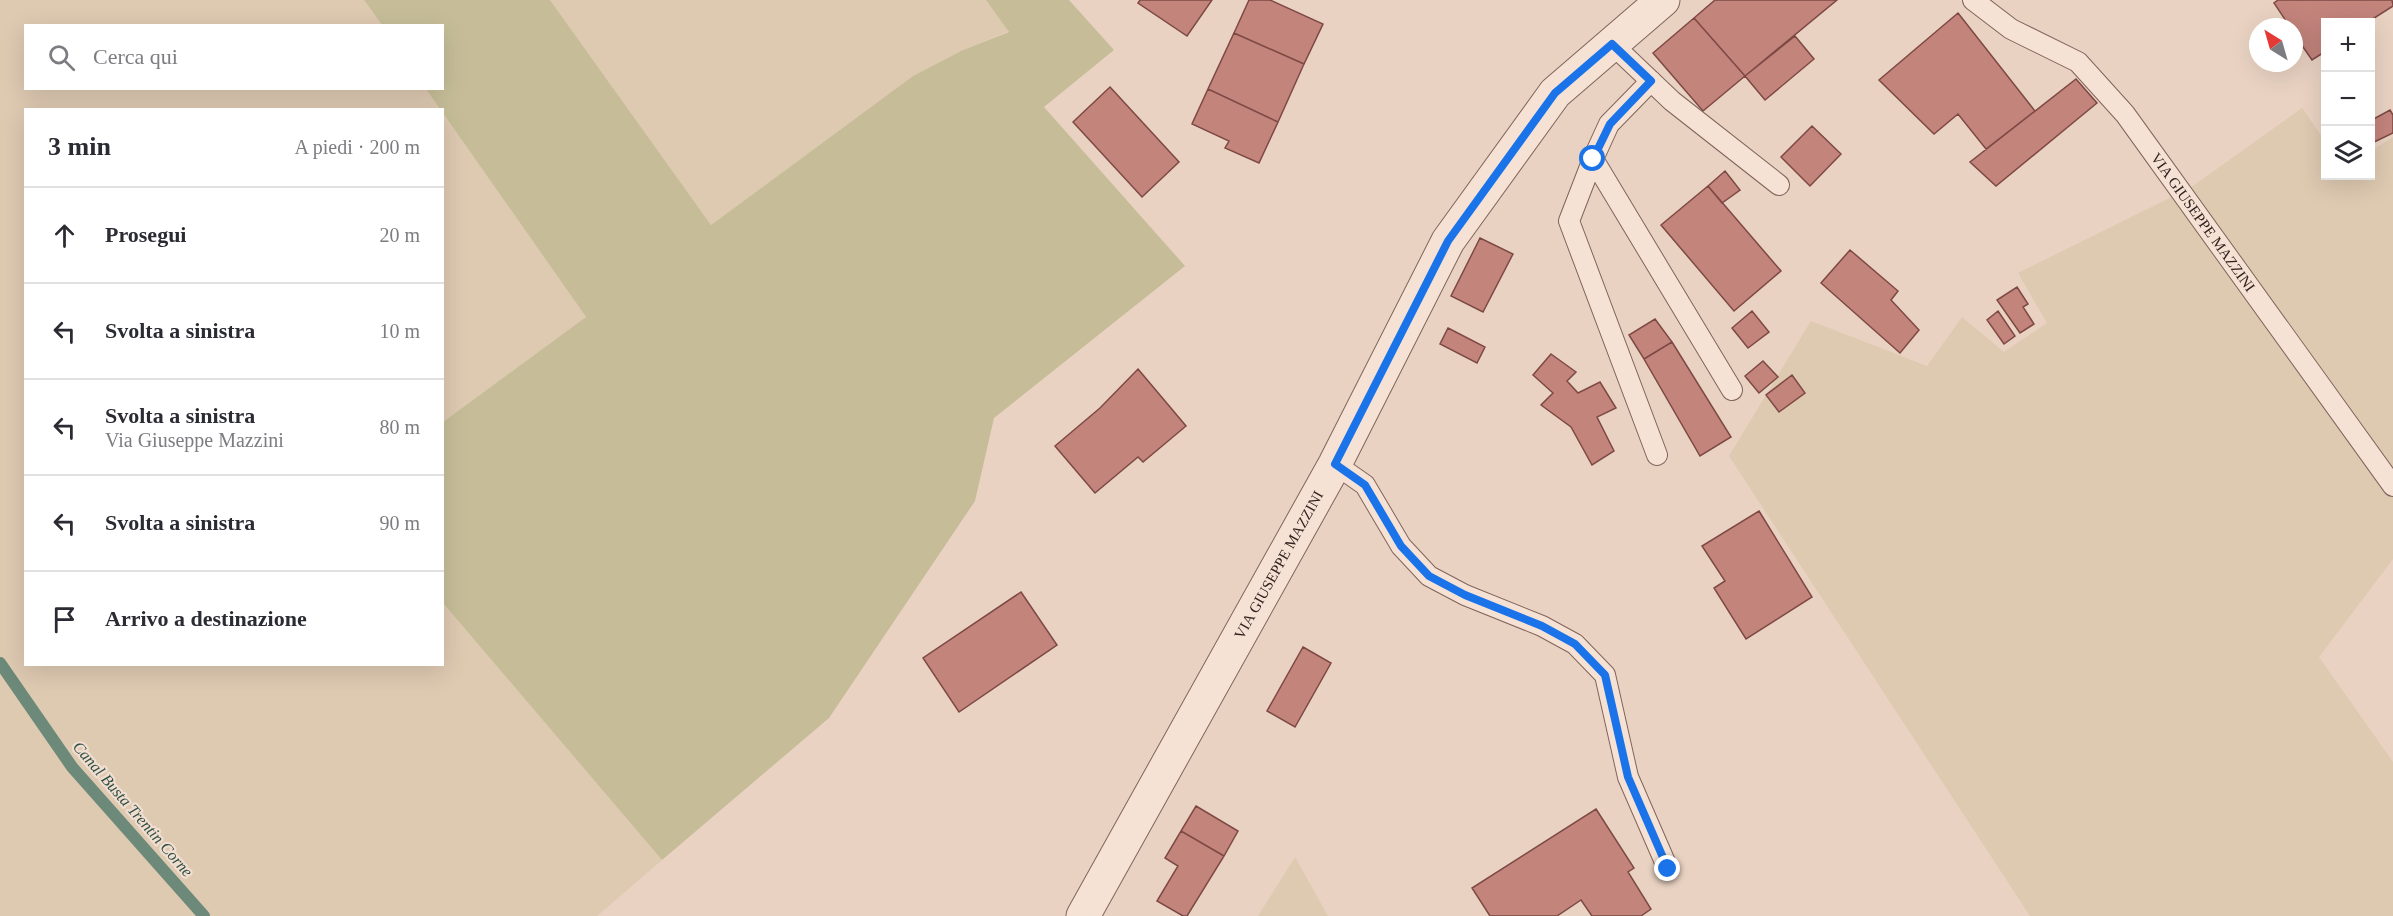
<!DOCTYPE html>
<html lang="it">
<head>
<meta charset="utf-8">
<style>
  :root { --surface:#fff; --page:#f7f7f7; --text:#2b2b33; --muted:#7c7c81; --line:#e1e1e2 }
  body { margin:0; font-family:Georgia,serif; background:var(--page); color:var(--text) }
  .controls { position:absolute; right:18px; top:18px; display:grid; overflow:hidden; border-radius:0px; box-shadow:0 6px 24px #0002 }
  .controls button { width:54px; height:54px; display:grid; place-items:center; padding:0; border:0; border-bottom:2px solid var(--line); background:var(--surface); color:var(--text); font:30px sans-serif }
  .compass { position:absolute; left:2249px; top:18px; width:54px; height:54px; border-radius:50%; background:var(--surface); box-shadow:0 6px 24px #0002; rotate:323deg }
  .stop { position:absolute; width:18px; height:18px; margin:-14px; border:4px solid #1a73e8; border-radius:50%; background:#fff }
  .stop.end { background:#1a73e8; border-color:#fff; box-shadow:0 2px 6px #0008 }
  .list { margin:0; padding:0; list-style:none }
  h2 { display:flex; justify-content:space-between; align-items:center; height:78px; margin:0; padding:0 24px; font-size:26px }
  h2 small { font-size:20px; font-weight:400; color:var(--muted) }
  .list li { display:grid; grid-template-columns:39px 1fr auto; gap:18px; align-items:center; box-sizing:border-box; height:96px; padding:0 24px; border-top:2px solid var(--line) }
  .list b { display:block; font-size:22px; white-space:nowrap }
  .list p { margin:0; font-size:20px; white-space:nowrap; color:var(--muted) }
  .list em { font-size:20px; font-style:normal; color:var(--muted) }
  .icon { flex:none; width:33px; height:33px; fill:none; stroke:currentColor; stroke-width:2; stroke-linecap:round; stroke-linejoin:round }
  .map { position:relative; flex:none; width:2393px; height:916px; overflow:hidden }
  .search { position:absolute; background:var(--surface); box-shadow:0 6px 24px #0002; left:24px; top:24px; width:420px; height:66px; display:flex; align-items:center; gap:15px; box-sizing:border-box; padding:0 21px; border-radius:0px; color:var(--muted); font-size:22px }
  .panel { position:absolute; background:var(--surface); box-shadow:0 6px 24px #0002; left:24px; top:108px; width:420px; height:558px; border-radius:0px }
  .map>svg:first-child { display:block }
  .farmland { fill:#dec9b1 }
  .green { fill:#c6bd98 }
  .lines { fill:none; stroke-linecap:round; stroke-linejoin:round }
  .stream { stroke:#6c8979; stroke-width:12 }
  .building { fill:#c3847c; stroke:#7e4944; stroke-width:1.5 }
  .lane-casing { stroke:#81645b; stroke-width:22 }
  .street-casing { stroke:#81645b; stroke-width:35 }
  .lane { stroke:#f5e2d5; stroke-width:20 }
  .street { stroke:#f5e2d5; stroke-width:33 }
  .route { stroke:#1a73e8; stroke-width:8 }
  .labels { text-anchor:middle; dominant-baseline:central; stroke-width:4.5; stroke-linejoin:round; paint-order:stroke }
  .street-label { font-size:15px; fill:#32221e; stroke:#f1ded1 }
  .water-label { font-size:16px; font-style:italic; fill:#2f5144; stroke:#f1ded1 }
</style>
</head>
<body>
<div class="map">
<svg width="2393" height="916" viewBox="0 0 2393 916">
  <rect width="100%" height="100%" fill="#e9d2c2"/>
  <path class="farmland" d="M0 0H364L382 25 26 26V88L426 89 441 109 26 110V664H442L443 603 662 860 597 916H0Z
    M550 0H986L1009 31 963 50 913 76 711 225Z
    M2302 108 2325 141 2326 176H2370L2371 151 2393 137V559L2319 657 2393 762V916H2030L1729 456 1811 321 1927 366 1962 317 2004 352 2047 323 2018 273 2190 188Z
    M442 112 586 317 443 422H442Z
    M1295 857 1328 916H1258Z"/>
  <path class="green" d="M364 0H550L711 225 913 76 963 50 1009 32 986 0H1069L1114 50 1044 107 1185 266 994 418 975 501 829 718 662 860 443 603V422L586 317 426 89 442 88V26L382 25Z"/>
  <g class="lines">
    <path class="stream" d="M0 663 72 767 204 916"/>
  </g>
  <path class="building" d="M1140 0H1212L1187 36 1138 3Z
    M1249 0H1270L1323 24 1304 64 1234 33Z
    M1715 0H1837L1745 76 1694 18Z
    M2278 0H2392L2393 6 2368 22H2326V51L2312 60 2294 34V27H2290L2274 3Z
    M1958 13 2035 111 1986 149 1958 114 1934 134 1879 80Z
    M1694 18 1745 76 1703 111 1653 53Z
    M1234 33 1304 64 1278 122 1208 89Z
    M1795 36 1814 59 1765 100 1745 76Z
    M2076 79 2097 103 1996 186 1970 162Z
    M1110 87 1179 162 1142 197 1073 122Z
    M1208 89 1278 122 1259 163 1225 148 1229 141 1192 124Z
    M2390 110 2393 115V133L2370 144V121Z
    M1812 126 1841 154 1810 186 1781 157Z
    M1725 171 1740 190 1722 203 1708 186Z
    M1708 186 1781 271 1734 311 1661 225Z
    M1480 238 1513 254 1483 312 1451 296Z
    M1850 250 1898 291 1891 300 1919 330 1900 353 1821 283Z
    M2017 287 2028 304 2023 307 2034 324 2020 333 1997 300Z
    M1752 311 1769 332 1748 348 1732 328Z
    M1998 311 2015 336 2004 344 1987 320Z
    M1655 319 1672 342 1644 359 1629 335Z
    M1448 328 1485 347 1477 363 1440 344Z
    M1672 342 1731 437 1700 456 1644 359Z
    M1551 354 1576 372 1567 381 1578 393 1600 382 1616 408 1597 417 1614 451 1592 465 1571 427 1541 405 1553 393 1533 375Z
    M1763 361 1778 377 1759 393 1745 376Z
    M1138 369 1186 426 1143 462 1138 457 1095 493 1055 446 1100 408Z
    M1792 375 1805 393 1779 412 1766 395Z
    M1759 511 1812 597 1746 639 1714 588 1725 581 1702 546Z
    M1021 592 1057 645 959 712 923 658Z
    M1303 647 1331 663 1295 727 1267 711Z
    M1196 806 1238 831 1224 856 1181 831Z
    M1596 809 1634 868 1628 872 1651 909 1641 916H1592L1581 900 1557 916H1490L1472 888Z
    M1181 831 1224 856 1187 916H1183L1157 901 1178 866 1165 858Z"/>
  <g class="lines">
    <g class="lane-casing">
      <g id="lane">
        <path id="s1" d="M1973 0 2011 29 2078 62 2125 114 2393 486"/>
        <path d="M1612 44 1672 101 1779 185"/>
        <path d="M1651 81 1609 124 1593 159 1732 390"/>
        <path d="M1593 159 1569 221 1657 455"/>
        <path d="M1335 464 1365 485 1401 546 1429 576 1465 595 1542 626 1575 644 1605 675 1628 777 1668 869"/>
      </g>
    </g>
    <g class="street-casing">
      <g id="street">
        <path id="s2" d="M1083 916 1335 464 1448 241 1555 93 1663 0"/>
      </g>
    </g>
    <use href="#lane" class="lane"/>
    <use href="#street" class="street"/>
  </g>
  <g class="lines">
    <path class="route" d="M1593 159 1610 124 1651 81 1612 44 1555 93 1448 241 1335 464 1365 485 1401 546 1429 576 1465 595 1542 626 1575 644 1605 675 1628 777 1668 869"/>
  </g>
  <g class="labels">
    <g class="street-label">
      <text stroke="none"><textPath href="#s1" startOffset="326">VIA GIUSEPPE MAZZINI</textPath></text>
      <text stroke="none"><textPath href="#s2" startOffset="402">VIA GIUSEPPE MAZZINI</textPath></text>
    </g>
    <g class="water-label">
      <text transform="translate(133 809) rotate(49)">Canal Busta Trentin Corne</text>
    </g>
  </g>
</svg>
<div class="controls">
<button>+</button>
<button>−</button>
<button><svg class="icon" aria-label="layers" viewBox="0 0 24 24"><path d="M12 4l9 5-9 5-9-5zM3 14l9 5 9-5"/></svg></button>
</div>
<svg class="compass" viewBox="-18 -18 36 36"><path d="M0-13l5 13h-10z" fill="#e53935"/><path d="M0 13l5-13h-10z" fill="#7c7c81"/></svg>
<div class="stop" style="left:1593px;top:159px"></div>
<div class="stop end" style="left:1668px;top:869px"></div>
<div class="search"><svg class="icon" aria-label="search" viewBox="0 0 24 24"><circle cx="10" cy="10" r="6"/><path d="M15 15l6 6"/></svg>Cerca qui</div>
<section class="panel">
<h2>3 min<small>A piedi · 200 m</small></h2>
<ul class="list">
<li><svg class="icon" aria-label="ahead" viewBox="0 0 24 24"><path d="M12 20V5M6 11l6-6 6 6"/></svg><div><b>Prosegui</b></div><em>20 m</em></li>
<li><svg class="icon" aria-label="left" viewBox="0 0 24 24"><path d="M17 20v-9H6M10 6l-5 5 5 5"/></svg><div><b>Svolta a sinistra</b></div><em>10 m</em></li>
<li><svg class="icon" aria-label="left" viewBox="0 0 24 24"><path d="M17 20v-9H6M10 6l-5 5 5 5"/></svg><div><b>Svolta a sinistra</b><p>Via Giuseppe Mazzini</p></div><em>80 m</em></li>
<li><svg class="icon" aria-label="left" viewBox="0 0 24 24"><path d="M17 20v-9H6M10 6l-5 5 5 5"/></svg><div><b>Svolta a sinistra</b></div><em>90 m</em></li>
<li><svg class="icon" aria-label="arrive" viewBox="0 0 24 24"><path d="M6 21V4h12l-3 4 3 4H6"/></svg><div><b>Arrivo a destinazione</b></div></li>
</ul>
</section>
</div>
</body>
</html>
